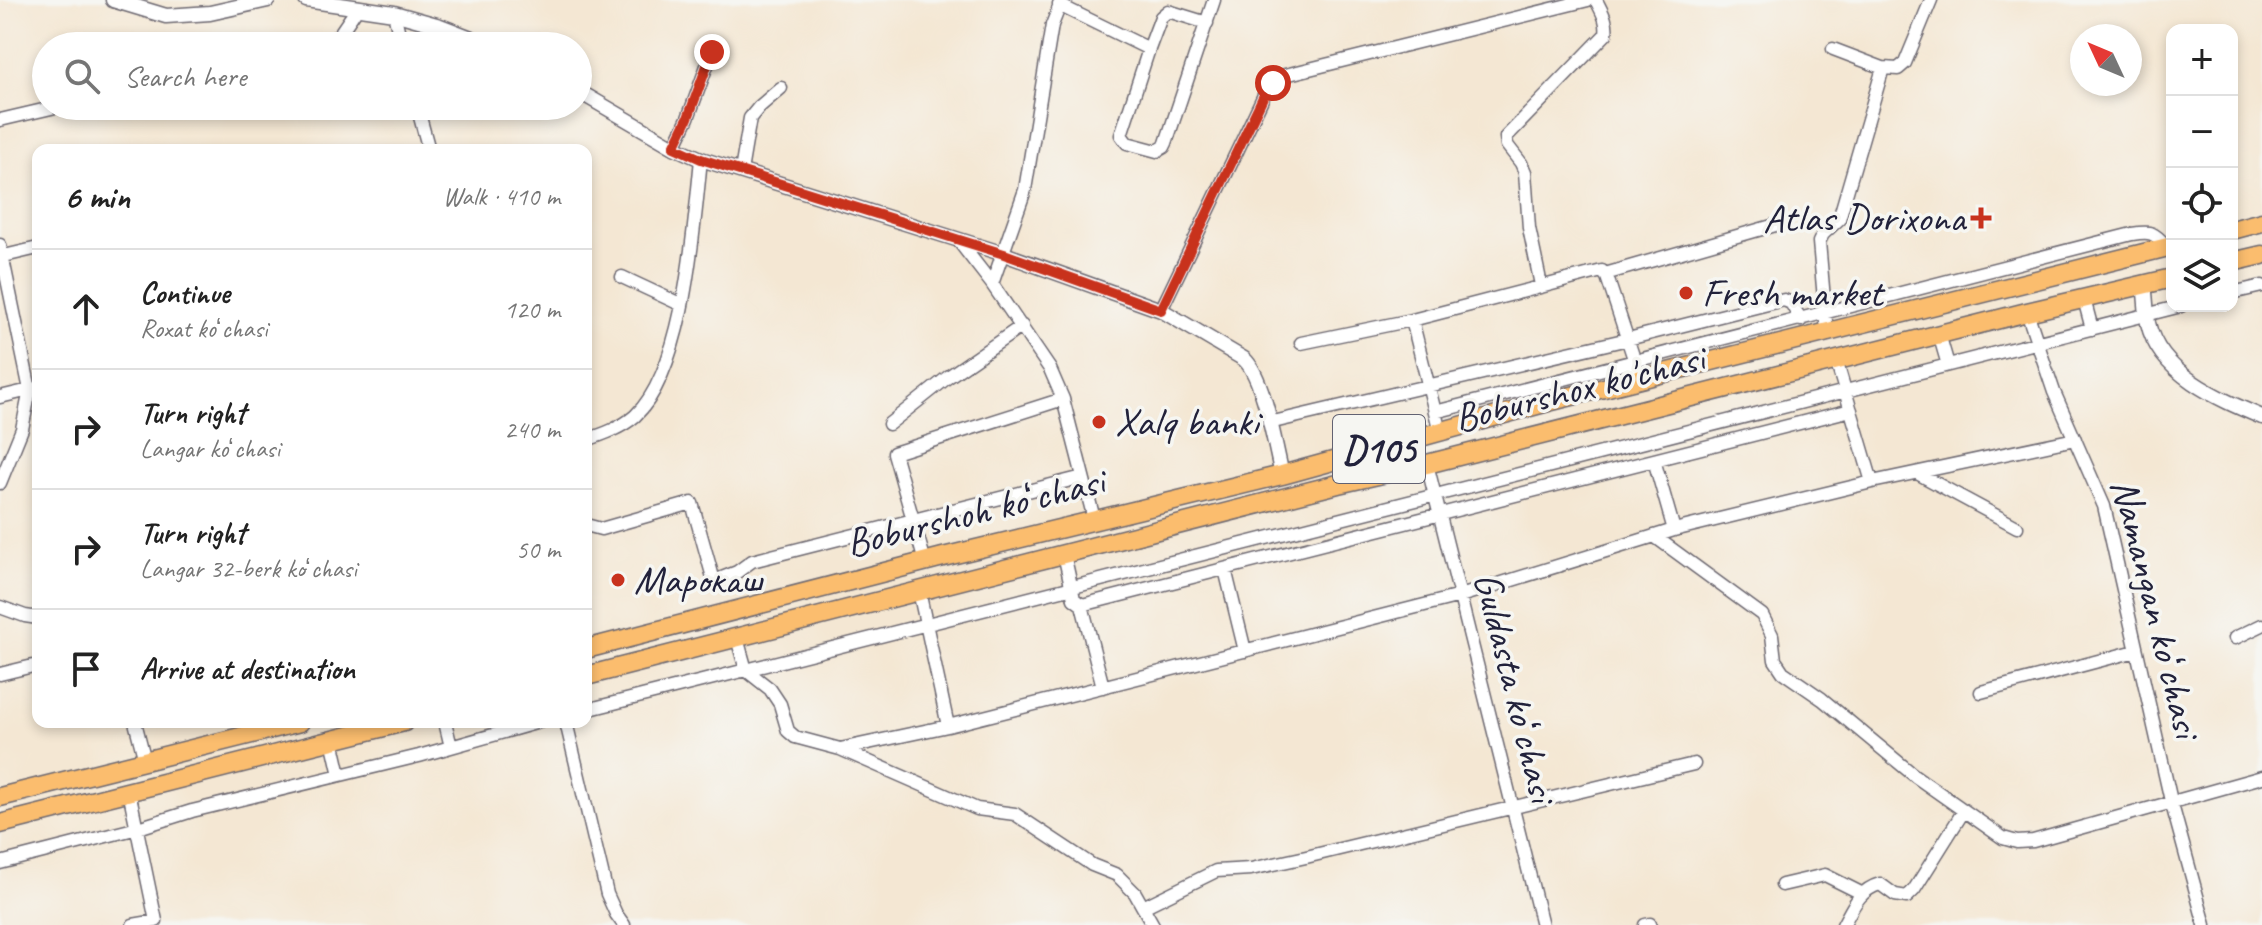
<!DOCTYPE html>
<html lang="en">
<head>
<meta charset="utf-8">
<style>
  :root { --surface:#fff; --page:#f6f6f6; --text:#222; --muted:#767676; --line:#e0e0e0 }
  body { margin:0; font-family:Caveat,sans-serif; background:var(--page); color:var(--text) }
  .controls { position:absolute; right:24px; top:24px; display:grid; overflow:hidden; border-radius:16px; box-shadow:0 4px 12px #0003 }
  .controls button { width:72px; height:72px; display:grid; place-items:center; padding:0; border:0; border-bottom:2px solid var(--line); background:var(--surface); color:var(--text); font:40px sans-serif }
  .compass { position:absolute; left:2070px; top:24px; width:72px; height:72px; border-radius:50%; background:var(--surface); box-shadow:0 4px 12px #0003; rotate:314deg }
  .stop { position:absolute; width:24px; height:24px; margin:-18px; border:6px solid #c8321e; border-radius:50%; background:#fff }
  .stop.end { background:#c8321e; border-color:#fff; box-shadow:0 2px 8px #0008 }
  .list { margin:0; padding:0; list-style:none }
  h2 { display:flex; justify-content:space-between; align-items:center; height:104px; margin:0; padding:0 32px; font-size:34px }
  h2 small { font-size:26px; font-weight:400; color:var(--muted) }
  .list li { display:grid; grid-template-columns:52px 1fr auto; gap:24px; align-items:center; box-sizing:border-box; height:120px; padding:0 32px; border-top:2px solid var(--line) }
  .list b { display:block; font-size:30px; white-space:nowrap }
  .list p { margin:0; font-size:26px; white-space:nowrap; color:var(--muted) }
  .list em { font-size:26px; font-style:normal; color:var(--muted) }
  .icon { flex:none; width:44px; height:44px; fill:none; stroke:currentColor; stroke-width:2; stroke-linecap:round; stroke-linejoin:round }
  .map { position:relative; flex:none; width:2262px; height:925px; overflow:hidden }
  .search { position:absolute; background:var(--surface); box-shadow:0 4px 12px #0003; left:32px; top:32px; width:560px; height:88px; display:flex; align-items:center; gap:20px; box-sizing:border-box; padding:0 28px; border-radius:44px; color:var(--muted); font-size:30px }
  .panel { position:absolute; background:var(--surface); box-shadow:0 4px 12px #0003; left:32px; top:144px; width:560px; height:584px; border-radius:16px }
  .map>svg:first-child { display:block }
  .lines { fill:none; stroke-linecap:round; stroke-linejoin:round }
  .minor-casing { stroke:#6c6770; stroke-width:15 }
  .tertiary-casing { stroke:#6c6770; stroke-width:17 }
  .primary-casing { stroke:#6c6770; stroke-width:21 }
  .minor { stroke:#fff; stroke-width:12 }
  .tertiary { stroke:#fff; stroke-width:14 }
  .primary { stroke:#fbbd6e; stroke-width:18 }
  .route { stroke:#c8321e; stroke-width:10 }
  .poi-dot { fill:#c8321e; stroke:#f6f6f2; stroke-width:3 }
  .labels { text-anchor:middle; dominant-baseline:central; stroke-width:7; stroke-linejoin:round; paint-order:stroke }
  .shield { fill:#f6f6f2; stroke:#626272; stroke-width:2 }
  .shield-label { font-size:38px; font-weight:bold; fill:#22223b }
  .poi-label { font-size:40px; fill:#22223b; stroke:#f6f6f2; text-anchor:start }
  .street-label { font-size:40px; fill:#22223b; stroke:#f6f6f2 }
</style>
</head>
<body>
<div class="map">
<svg width="2262" height="925" viewBox="0 0 2262 925">
  <rect width="100%" height="100%" fill="#f6f6f2"/>
  <filter id="ink" filterUnits="userSpaceOnUse"><feTurbulence type="fractalNoise" baseFrequency=".0125" numOctaves="2"/><feDisplacementMap in="SourceGraphic" scale="16" xChannelSelector="R" yChannelSelector="G"/><feConvolveMatrix kernelMatrix="1 2 1 2 8 2 1 2 1" color-interpolation-filters="sRGB"/></filter>
  <filter id="wash" filterUnits="userSpaceOnUse"><feTurbulence type="fractalNoise" baseFrequency=".006" numOctaves="4" result="noise"/><feDisplacementMap in="SourceGraphic" scale="32" xChannelSelector="R" yChannelSelector="G"/><feGaussianBlur stdDeviation="1.8" result="paint"/><feColorMatrix in="noise" values="0 0 0 0 0 0 0 0 0 0 0 0 0 0 0 0 0 1.4 0 .05"/><feComposite in="paint" operator="in"/></filter>
  <g filter="url(#wash)">
    <rect width="100%" height="100%" fill="#f4e7d3"/>
  </g>
  <g filter="url(#ink)">
    <g class="lines">
      <g class="minor-casing">
        <path id="minor" d="M1059 5 1149 49 1121 135 1127 143 1157 151 1164 147 1166 143 1214 0
          M394 13 402 46
          M322 46 339 35 358 7
          M1149 49 1161 17 1168 11 1207 23
          M1833 49 1883 68
          M417 106 429 150
          M0 120 60 106
          M674 147 688 118 712 52
          M741 171 750 118 759 107 781 88
          M957 239 992 284 1050 369 1063 399 1094 519
          M0 245 30 390 22 429 0 483
          M0 257 38 248
          M1605 274 1779 224
          M622 277 682 305
          M992 284 1025 190 1052 25 1062 0
          M1541 285 1529 228 1525 172 1521 163 1507 145 1506 137 1606 34C1608 21 1602 12 1596 0
          M2232 293 2262 286
          M2084 299 2092 329
          M1161 310 1264 95 1281 76 1588 0
          M2027 312 2054 392 2104 506 2171 801 2205 925
          M1826 322 1819 242 1823 234 1839 219 1883 68 1898 69 1905 63 1931 0
          M1939 334 1948 365
          M1301 343 1412 320
          M1836 360 1872 482
          M0 397 38 388
          M1435 412 2132 234C2151 231 2154 232 2167 247
          M1269 423 1628 339 1784 300 1791 303 1801 320
          M889 424 948 377 1022 326
          M1440 432 1412 320 1602 271 1607 277 1637 368
          M586 440C604 434 621 428 635 416 685 369 694 226 701 159
          M1654 460 1674 530
          M1427 464 1542 925
          M1917 473 2017 527
          M586 525 601 529 692 503 714 581 737 572 752 561 1083 477
          M1654 536 1762 615 1772 635 1775 660 1783 672 1822 699 1915 776 2003 838 2017 842 2033 841 2262 777
          M1064 554 1074 599 1082 605 1851 410
          M925 562 894 453 1063 399
          M1225 569 1245 651
          M919 591 948 726
          M1082 605 1103 687
          M0 607 25 616 38 618
          M737 638 746 670 2181 306
          M2235 638 2262 625
          M0 674 33 666
          M1981 692 2136 651
          M586 710 746 670 770 689 780 704 788 731 795 737 840 749 977 809 1015 814 1092 865 1117 875 1135 893 1153 925
          M135 722 145 761
          M445 722 451 747
          M566 722 607 894 616 914 624 925
          M332 740 340 775
          M840 749 948 726 1460 596 1674 530 1872 482 2075 439
          M129 791 156 921 133 925
          M0 863 138 828 192 811 419 756 539 722
          M1782 885 1825 875 1861 893
          M1143 907 1216 871 1251 869 1306 857 1694 764
          M1645 925 1650 924
          M1843 925C1853 907 1859 890 1880 884L1895 895 1907 897 1914 890 1963 812"/>
      </g>
      <g class="tertiary-casing">
        <path id="tertiary" d="M113 0 166 16 210 13 268 0
          M306 0 394 13 440 26 492 46
          M578 91 674 147 701 159 1004 254 1161 310 1244 359C1264 377 1275 446 1282 475
          M2144 285C2146 297 2146 311 2148 323 2159 374 2219 399 2262 417"/>
      </g>
      <g class="primary-casing">
        <path id="primary" d="M2232 230 2262 222
          M2232 262 2262 255
          M586 649 943 557 1282 475 1548 402 2172 246
          M586 676 1338 484 1427 464 2027 312 2172 278
          M0 797 300 722
          M0 824 404 722"/>
      </g>
      <use href="#minor" class="minor"/>
      <use href="#tertiary" class="tertiary"/>
      <use href="#primary" class="primary"/>
    </g>
  </g>
  <g class="lines" filter="url(#ink)">
    <path class="route" d="M712 52 688 118 674 147 701 159 1004 254 1161 310 1264 95 1273 83"/>
  </g>
  <g class="poi-dot">
    <path d="M1977 206h8v8h8v8h-8v8h-8v-8h-8v-8h8z"/>
    <circle cx="1686" cy="293" r="8"/>
    <circle cx="1099" cy="422" r="8"/>
    <circle cx="618" cy="580" r="8"/>
  </g>
  <g class="labels">
    <rect class="shield" x="1333" y="415" width="92" height="68" rx="6"/>
    <g class="shield-label">
      <text x="1379" y="449">D105</text>
    </g>
    <g class="poi-label">
      <text x="1965" y="218" text-anchor="end">Atlas Dorixona</text>
      <text x="1702" y="293">Fresh market</text>
      <text x="1115" y="422">Xalq banki</text>
      <text x="634" y="580">Марокаш</text>
    </g>
    <g class="street-label">
      <text transform="translate(1579 388) rotate(-14)">Boburshox ko'chasi</text>
      <text transform="translate(975 512) rotate(-14)">Boburshoh koʻchasi</text>
      <text transform="translate(2156 608) rotate(76)">Namangan koʻchasi</text>
      <text transform="translate(1515 687) rotate(76)">Guldasta koʻchasi</text>
    </g>
  </g>
</svg>
<div class="controls">
<button>+</button>
<button>−</button>
<button><svg class="icon" aria-label="locate" viewBox="0 0 24 24"><circle cx="12" cy="12" r="6"/><path d="M12 2v4M12 18v4M2 12h4M18 12h4"/></svg></button>
<button><svg class="icon" aria-label="layers" viewBox="0 0 24 24"><path d="M12 4l9 5-9 5-9-5zM3 14l9 5 9-5"/></svg></button>
</div>
<svg class="compass" viewBox="-18 -18 36 36"><path d="M0-13l5 13h-10z" fill="#e53935"/><path d="M0 13l5-13h-10z" fill="#767676"/></svg>
<div class="stop" style="left:1273px;top:83px"></div>
<div class="stop end" style="left:712px;top:52px"></div>
<div class="search"><svg class="icon" aria-label="search" viewBox="0 0 24 24"><circle cx="10" cy="10" r="6"/><path d="M15 15l6 6"/></svg>Search here</div>
<section class="panel">
<h2>6 min<small>Walk · 410 m</small></h2>
<ul class="list">
<li><svg class="icon" aria-label="ahead" viewBox="0 0 24 24"><path d="M12 20V5M6 11l6-6 6 6"/></svg><div><b>Continue</b><p>Roxat koʻchasi</p></div><em>120 m</em></li>
<li><svg class="icon" aria-label="right" viewBox="0 0 24 24"><path d="M7 20v-9h11M14 6l5 5-5 5"/></svg><div><b>Turn right</b><p>Langar koʻchasi</p></div><em>240 m</em></li>
<li><svg class="icon" aria-label="right" viewBox="0 0 24 24"><path d="M7 20v-9h11M14 6l5 5-5 5"/></svg><div><b>Turn right</b><p>Langar 32-berk koʻchasi</p></div><em>50 m</em></li>
<li><svg class="icon" aria-label="arrive" viewBox="0 0 24 24"><path d="M6 21V4h12l-3 4 3 4H6"/></svg><div><b>Arrive at destination</b></div></li>
</ul>
</section>
</div>
</body>
</html>
